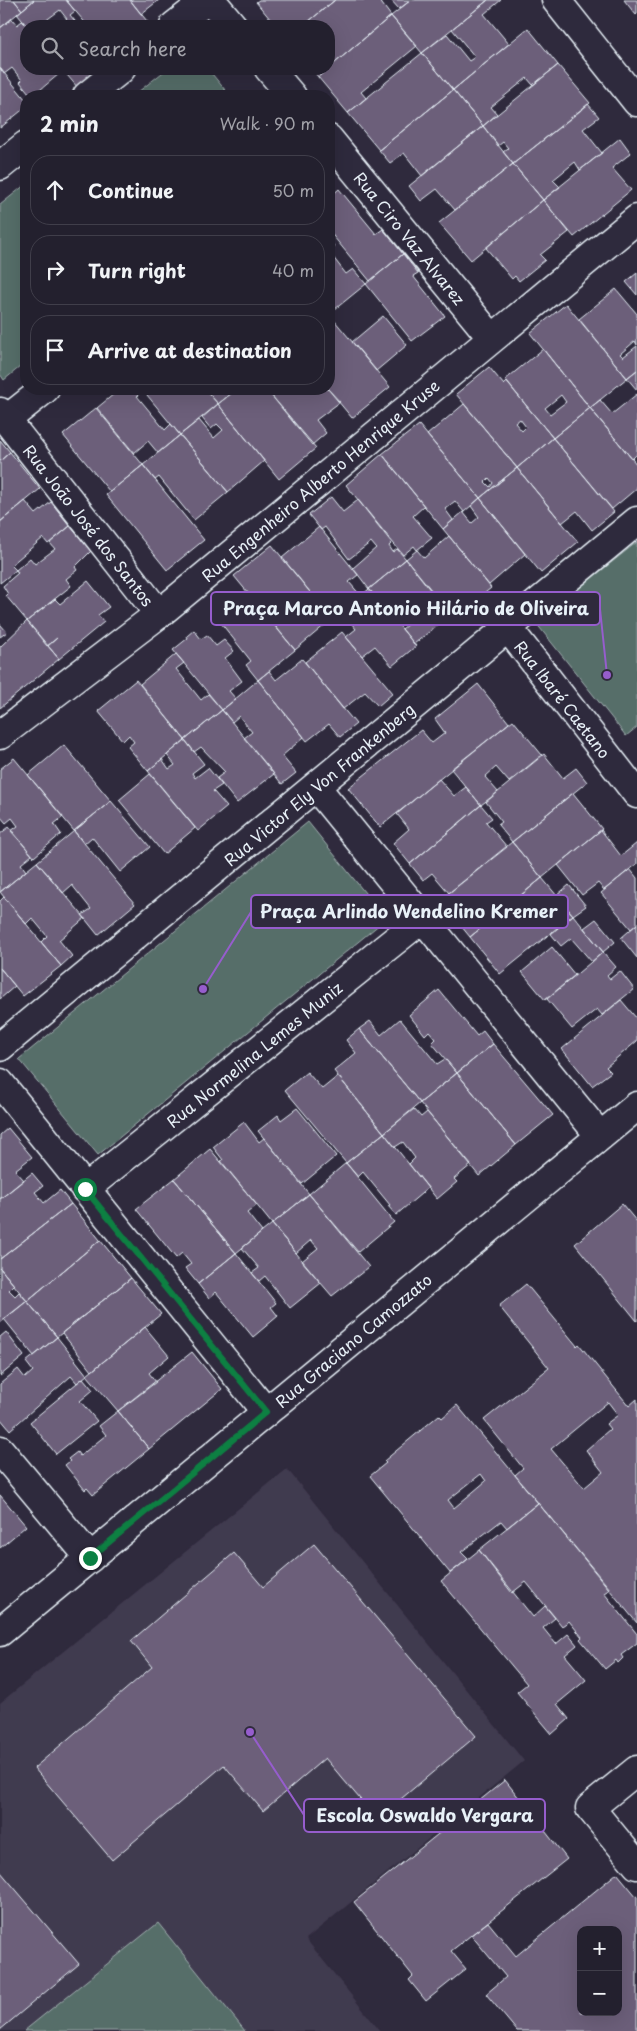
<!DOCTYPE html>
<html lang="en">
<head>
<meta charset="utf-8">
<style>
  :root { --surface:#23202e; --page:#2f2d3a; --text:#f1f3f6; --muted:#a3a3aa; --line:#403e4a }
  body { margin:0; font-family:"Playpen Sans",sans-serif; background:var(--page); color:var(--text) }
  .controls { position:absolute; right:15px; bottom:15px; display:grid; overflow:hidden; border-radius:10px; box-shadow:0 5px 20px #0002 }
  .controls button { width:45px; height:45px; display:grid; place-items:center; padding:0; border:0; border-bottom:1px solid var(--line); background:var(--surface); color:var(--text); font:25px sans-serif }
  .stop { position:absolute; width:15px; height:15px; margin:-11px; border:4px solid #0b8043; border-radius:50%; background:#fff }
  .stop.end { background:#0b8043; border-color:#fff; box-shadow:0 1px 5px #0008 }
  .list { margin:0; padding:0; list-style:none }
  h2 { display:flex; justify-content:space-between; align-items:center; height:65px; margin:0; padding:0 20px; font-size:21px }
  h2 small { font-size:16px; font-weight:400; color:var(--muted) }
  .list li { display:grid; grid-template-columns:32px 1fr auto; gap:15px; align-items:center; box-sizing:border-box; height:70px; margin:0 10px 10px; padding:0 10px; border:1px solid var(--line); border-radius:20px }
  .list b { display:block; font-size:19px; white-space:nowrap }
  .list em { font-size:16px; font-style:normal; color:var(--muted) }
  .icon { flex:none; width:28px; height:28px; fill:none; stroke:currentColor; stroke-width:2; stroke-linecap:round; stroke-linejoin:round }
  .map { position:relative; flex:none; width:637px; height:2031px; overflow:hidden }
  .search { position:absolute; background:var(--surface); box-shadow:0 5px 20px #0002; left:20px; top:20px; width:315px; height:55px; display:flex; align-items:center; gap:12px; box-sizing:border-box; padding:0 18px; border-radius:20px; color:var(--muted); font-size:19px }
  .panel { position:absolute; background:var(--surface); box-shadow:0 5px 20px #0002; left:20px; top:90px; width:315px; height:305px; border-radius:20px }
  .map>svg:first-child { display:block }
  .built { fill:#413a4f }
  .green { fill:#576e69; stroke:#a0b0b0 }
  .building { fill:#6c5e7a; stroke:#e8f1f8; fill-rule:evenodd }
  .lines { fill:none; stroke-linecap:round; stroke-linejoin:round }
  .street-casing { stroke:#e8f1f8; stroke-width:31 }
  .secondary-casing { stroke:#e8f1f8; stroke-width:31 }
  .street { stroke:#2f2a3d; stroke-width:28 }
  .secondary { stroke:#2f2a3d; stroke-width:28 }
  .route { stroke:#0b8043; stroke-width:6 }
  .labels { text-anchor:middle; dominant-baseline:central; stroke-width:4; stroke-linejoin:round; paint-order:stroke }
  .street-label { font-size:16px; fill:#e8f1f8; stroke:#2f2a3d }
  .leader { fill:none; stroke:#965dcd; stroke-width:2 }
  .callout-dot { fill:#965dcd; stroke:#2f2a3d; stroke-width:2 }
  .callout { fill:#2f2a3d; stroke:#965dcd; stroke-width:2 }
  .callout-label { font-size:18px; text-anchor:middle; font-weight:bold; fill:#e8f1f8 }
</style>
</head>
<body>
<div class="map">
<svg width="637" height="2031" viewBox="0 0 637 2031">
  <rect width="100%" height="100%" fill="#2f2a3d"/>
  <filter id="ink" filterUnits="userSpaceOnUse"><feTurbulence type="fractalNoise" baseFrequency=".02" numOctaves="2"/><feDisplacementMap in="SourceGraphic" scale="10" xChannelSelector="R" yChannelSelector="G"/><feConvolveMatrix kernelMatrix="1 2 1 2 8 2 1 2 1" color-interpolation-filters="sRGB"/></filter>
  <g filter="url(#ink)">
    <path class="built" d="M287 1469 524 1761 306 1939 380 2031H0V1703Z"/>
    <path class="green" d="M167 69H208L230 96H133Z
      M26 184V362L4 380 0 374V205Z
      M637 542V727L626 736 536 623Z
      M308 822 386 919 98 1155 19 1059Z
      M158 1923 245 2031H24Z"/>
    <path class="building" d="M0 0H14L22 10 0 28Z
      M14 0H34L22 10Z
      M34 0H66L75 11 70 15 79 26H57L67 19 60 10 45 21 50 26H27L17 14Z
      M66 0H130L151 26H88Z
      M130 0H159L141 14Z
      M259 0H335L303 26H276L256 2Z
      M335 0H379L391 16 329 68V26H303Z
      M391 0H411L399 9Z
      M411 0H488L422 53 391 16Z
      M488 0H501L484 14 509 44 453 90 422 53 447 34 469 61 475 57 452 29Z
      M624 0H637V14L636 15Z
      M391 16 417 46 361 92 366 98 348 113 318 77Z
      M12 19 17 25 22 21 27 26 26 69H54L59 74 34 95 31 92 29 93 20 82 22 80 12 68 4 74 0 68V28Z
      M528 28 558 65 533 85 527 78 491 107 497 114 483 126 453 90Z
      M422 53 453 90 379 150 348 113Z
      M558 65 590 103 513 164 503 152 508 148 503 142 498 146 483 126Z
      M0 68 26 100V107L0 128Z
      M62 69H103L78 88Z
      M312 69H328L318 77Z
      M453 90 483 126 422 176 404 153 390 163 379 150Z
      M588 104 599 117 583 129 602 153 580 170 575 162 553 180 560 187 543 200 513 164Z
      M483 126 513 164 455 210 437 189 421 201 409 186Z
      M620 138 631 153 612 168 631 190 574 237 543 200Z
      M513 164 543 200 471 260 439 223Z
      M339 189 376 234 383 229 403 254 370 281 329 231V198Z
      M543 200 569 232 540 255 545 260 519 281 515 276 512 279 486 248Z
      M329 240 334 246 329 250Z
      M329 252 346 274 353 269 366 284 329 314Z
      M403 254 418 273 413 276 445 316 412 341 366 284Z
      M637 273V295L626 282Z
      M616 289 637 314V345L635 341 620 354 623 357 637 346V370L627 378 579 319Z
      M566 304 627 378 590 408 530 333Z
      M329 314 390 387 352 418 328 389Z
      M383 316 407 345 376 371 352 342Z
      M543 349 590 408 553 438 505 380ZM561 395 566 402 550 414 545 408Z
      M489 367 504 385 507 382 553 438 517 468 456 394ZM520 419 526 427 522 431 515 423Z
      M637 370V390L627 378Z
      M120 389H142L143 390 137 396 165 430 171 424 180 435 158 453 148 441 134 453 97 408Z
      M142 389H205L218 404 180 435Z
      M205 389H237L218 404Z
      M237 389H266L316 448 279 479 218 404Z
      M266 389H328L340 402 316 420 326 433 312 445Z
      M637 394V454L632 459 590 408 600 400 612 414Z
      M218 404 264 461 228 492 180 435 199 420 214 438 223 430 217 424 211 429 202 418Z
      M464 404 517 468 480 498 427 435ZM489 478 493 483 490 487 485 482Z
      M96 408 143 465 110 492 63 435Z
      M590 408 637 465V488L612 509 553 438Z
      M419 425 480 498 464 512 455 501 445 509 453 520 443 529 382 454Z
      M180 435 228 492 194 520 159 477 155 480 143 465Z
      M553 438 614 512 592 530 577 511 562 523 517 468Z
      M0 440 10 452 0 461Z
      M10 452 40 489 0 522V461Z
      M382 454 424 506 413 516 432 538 417 550 414 546 403 555 346 485Z
      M143 465 204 540 167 570 106 495Z
      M517 468 578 542 541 573 480 498Z
      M331 497 343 512 358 500 392 543 389 546 393 552 397 549 406 559 369 589 353 568 376 548 371 542 349 559 325 527 321 530 309 515Z
      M480 498 525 554 489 585 443 529 463 512 472 523 479 517 471 506Z
      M25 501 36 514 51 502 70 526 48 544 43 538 11 565 16 570 0 583V522Z
      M70 526 91 551 75 567 77 570 66 579 71 586 27 621 6 596 8 594 3 586 18 573 16 570 30 558 35 564 55 549 50 543Z
      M319 527 358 575 349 582 361 596 332 619 282 558Z
      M449 536 491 588 454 618 406 559 417 550 424 558Z
      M272 545 332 619 295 650 234 576Z
      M406 559 450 615 414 644 402 629 408 624 387 599 381 603 369 589Z
      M88 581 109 607 98 615 104 622 59 659 48 646 57 638 47 646 27 621 55 599 60 604Z
      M369 589 416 646 392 666 375 646 362 656 346 637 356 629 342 612Z
      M247 593 295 650 258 680 246 665 251 661 217 618Z
      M27 621 59 659 0 708V647Z
      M0 624 7 632 0 637Z
      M194 630 201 639 207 635 216 646 224 640 234 651 225 658 242 681 229 691 236 699 222 710 173 650 188 638 187 636Z
      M342 632 393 693 378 706 365 692 343 709 305 662Z
      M176 654 184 663 176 669 201 700 208 694 222 710 185 740 140 684Z
      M302 659 356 724 340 737 329 724 307 741 258 680 269 671 276 680Z
      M136 680 185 740 148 771 128 747 134 742 129 735 123 741 98 711Z
      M258 680 304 737 282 756 296 773 282 784 244 738 252 732 239 716 232 722 222 710Z
      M478 684 509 723 380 827 348 788 421 730 432 743 445 733 435 719Z
      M222 710 274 774 237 803 217 778 225 772 201 747 194 752 185 740Z
      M513 720 542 755 509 782 496 767 485 777 498 792 481 805 451 769Z
      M185 740 204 764 192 773 195 778 208 768 222 785 213 791 227 807 198 831 148 771 162 759 169 769 175 765 167 755Z
      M64 745 111 801 74 831 28 775Z
      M544 754 563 778 576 768 587 782 512 842 498 825 502 822 486 802Z
      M14 758 63 817 54 824 61 834 34 857 11 831 18 826 12 818 6 823 0 816V769Z
      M150 774 195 828 164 854 119 800Z
      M439 779 454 796 466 787 481 805 410 864 393 843 409 829 397 814Z
      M573 793 602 829 542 878 512 842Z
      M111 801 150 847 120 872 92 837 84 844 74 831Z
      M481 805 492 818 486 822 507 847 449 893 432 873 423 880 410 864Z
      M9 827 32 855 21 864 26 871 0 892V834Z
      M601 830 621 856 637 843V864L604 890 598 883 582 895 558 865Z
      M74 831 135 904 98 935 82 915 91 909 72 885 63 893 37 862Z
      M512 842 542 878 470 937 440 900Z
      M37 862 85 918 59 940 72 956 61 966 41 942 47 936 32 918 26 924 0 892Z
      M630 869 637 878V924L631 929 601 893Z
      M542 878 573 915 500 974 470 937Z
      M569 885 586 906 573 915 556 896Z
      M4 897 61 966 23 996 0 968V901Z
      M573 915 603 952 592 962 571 938 561 946 551 934Z
      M596 919 615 942 603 952 584 928Z
      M637 924V958L621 938Z
      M552 947 575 975 545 1000 522 972Z
      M603 952 616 967 607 975 610 979 620 971 634 989 602 1015 597 1009 572 1029 547 999Z
      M0 968 15 986 0 999Z
      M439 990 477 1036 483 1031 493 1044 457 1073 432 1043 436 1039 429 1031 425 1035 409 1015Z
      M621 1000 637 1019V1041L606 1067 611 1072 592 1086 562 1049Z
      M400 1019 437 1064 445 1059 457 1073 420 1103 359 1029 370 1021 381 1035Z
      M359 1029 420 1103 384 1133 334 1071 356 1053 346 1040Z
      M493 1044 553 1115 516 1145 457 1073Z
      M307 1072 322 1089 338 1076 384 1133 346 1163 285 1090Z
      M457 1073 516 1145 479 1176 420 1103Z
      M297 1108 336 1156 302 1184 258 1131 278 1115 281 1120Z
      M414 1109 421 1117 427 1112 471 1165 454 1179 457 1182 437 1199 409 1164 415 1158 403 1142 395 1147 384 1133Z
      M244 1122 259 1142 264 1138 309 1194 272 1224 221 1161 223 1160 213 1147Z
      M8 1128 32 1157 15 1170 24 1180 0 1199V1135Z
      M384 1133 428 1188 396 1215 388 1206 390 1205 363 1172 358 1177 346 1163Z
      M210 1149 257 1205 247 1213 262 1232 236 1253 174 1179Z
      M346 1163 394 1222 358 1252 309 1194Z
      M32 1173 43 1186 35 1192 44 1203 60 1190 71 1204 0 1259V1199Z
      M174 1179 236 1253 198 1284 185 1268 191 1264 182 1253 176 1258 136 1209Z
      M309 1194 369 1267 332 1296 302 1261 318 1248 311 1240 296 1253 272 1224Z
      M71 1204 100 1240 27 1301 0 1268V1259Z
      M622 1204 637 1222V1321L575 1244Z
      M272 1224 321 1283 290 1308 265 1276 259 1281 252 1273 259 1268 242 1248Z
      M100 1240 131 1278 57 1337 27 1301Z
      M236 1253 276 1303 271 1307 278 1316 253 1337 216 1292 209 1298 198 1284Z
      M0 1268 14 1285 9 1290 15 1296 19 1292 27 1301 0 1323Z
      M131 1278 161 1314 92 1371 62 1333Z
      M526 1284 577 1346 579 1344 629 1406 637 1399V1623L515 1475 523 1468 484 1420 549 1368 499 1306ZM608 1402 618 1415 606 1424 610 1429 586 1450 603 1472 584 1488 551 1449Z
      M27 1301 57 1337 34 1356 4 1319Z
      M145 1327 169 1356 149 1373 156 1382 118 1411 87 1375Z
      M6 1332 24 1356 0 1376V1337Z
      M57 1337 87 1375 77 1383 71 1376 10 1430 0 1418V1384L18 1369 25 1378 33 1371 26 1362Z
      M192 1352 222 1389 149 1449 118 1411Z
      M83 1378 93 1390 80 1401 97 1421 56 1454 30 1422Z
      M457 1405 538 1503 507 1528 501 1521 461 1552 468 1559 450 1573 370 1476 386 1463 384 1461 439 1415 442 1418ZM481 1474 486 1481 454 1508 448 1500Z
      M118 1411 149 1449 93 1495 87 1488 85 1490 65 1465 70 1461 68 1459 77 1452 80 1456 106 1435 99 1426Z
      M0 1495 26 1526 0 1548Z
      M538 1503 610 1589 604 1593 637 1634V1643L621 1655 623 1658 618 1663 616 1660 605 1669 580 1639 582 1637 569 1621 562 1626 526 1582 512 1593 479 1550Z
      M314 1544 476 1736 377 1819 325 1758 263 1811 224 1765 112 1860 34 1768 152 1667 131 1641 234 1553 263 1587Z
      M479 1550 533 1617 545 1606 555 1618 543 1628 556 1644 568 1634 577 1645 565 1655 586 1680 557 1704 569 1719 552 1734 517 1692 527 1684 441 1581Z
      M505 1780 567 1859 451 1951 466 1969 426 2001 409 1980 413 1976 354 1902Z
      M0 1871 79 1964 0 2030Z
      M617 1873 637 1897V2031H517L486 1994 506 1977 471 1935 488 1922 516 1956ZM581 1930H618V2012H581Z"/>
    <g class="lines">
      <g class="street-casing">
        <path id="street" d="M211 0 233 26
          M556 0 637 102
          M174 26 207 0
          M269 69 292 96
          M87 96 121 69
          M329 139 491 337
          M0 166 26 145
          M0 412 159 614
          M6 420 45 389
          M508 628 637 794
          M0 735 159 614 637 219
          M316 787 600 1136
          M0 1047 637 521
          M0 1083 266 1412
          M85 1189 423 918
          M0 1450 90 1558
          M637 1770 590 1808 637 1865"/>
      </g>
      <g class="secondary-casing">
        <path id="secondary" d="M0 1632 637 1106"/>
      </g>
      <use href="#street" class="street"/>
      <use href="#secondary" class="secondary"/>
    </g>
  </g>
  <g class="lines" filter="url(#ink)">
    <path class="route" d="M85 1189 266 1412 90 1558"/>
  </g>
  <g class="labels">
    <g class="street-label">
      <text transform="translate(410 238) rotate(51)">Rua Ciro Vaz Alvarez</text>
      <text transform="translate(320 480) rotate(-40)">Rua Engenheiro Alberto Henrique Kruse</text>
      <text transform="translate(89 525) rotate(52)">Rua João José dos Santos</text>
      <text transform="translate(563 699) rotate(52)">Rua Ibaré Caetano</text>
      <text transform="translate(319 784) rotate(-40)">Rua Victor Ely Von Frankenberg</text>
      <text transform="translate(254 1054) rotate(-39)">Rua Normelina Lemes Muniz</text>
      <text transform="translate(353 1340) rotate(-40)">Rua Graciano Camozzato</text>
    </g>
  </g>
  <path class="leader" d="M607 675L600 609M203 989L251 912M250 1732L304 1815"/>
  <g class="callout-dot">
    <circle cx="607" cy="675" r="5"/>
    <circle cx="203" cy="989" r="5"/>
    <circle cx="250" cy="1732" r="5"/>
  </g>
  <g class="callout">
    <rect x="211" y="592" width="389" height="33" rx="5"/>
    <rect x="251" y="895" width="317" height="33" rx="5"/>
    <rect x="304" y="1799" width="241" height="33" rx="5"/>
  </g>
  <g class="callout-label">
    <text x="406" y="615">Praça Marco Antonio Hilário de Oliveira</text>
    <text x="409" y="918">Praça Arlindo Wendelino Kremer</text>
    <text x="425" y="1822">Escola Oswaldo Vergara</text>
  </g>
</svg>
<div class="controls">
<button>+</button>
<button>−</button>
</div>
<div class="stop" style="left:85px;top:1189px"></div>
<div class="stop end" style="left:90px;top:1558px"></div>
<div class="search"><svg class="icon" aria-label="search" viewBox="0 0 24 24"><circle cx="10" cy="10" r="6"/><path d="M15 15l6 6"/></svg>Search here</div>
<section class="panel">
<h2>2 min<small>Walk · 90 m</small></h2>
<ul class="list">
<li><svg class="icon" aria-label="ahead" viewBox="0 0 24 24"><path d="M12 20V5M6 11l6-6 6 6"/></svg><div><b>Continue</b></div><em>50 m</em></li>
<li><svg class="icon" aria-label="right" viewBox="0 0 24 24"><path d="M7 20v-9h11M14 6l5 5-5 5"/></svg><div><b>Turn right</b></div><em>40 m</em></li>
<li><svg class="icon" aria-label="arrive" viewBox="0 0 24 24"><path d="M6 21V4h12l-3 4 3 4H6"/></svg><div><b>Arrive at destination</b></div></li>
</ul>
</section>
</div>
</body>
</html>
